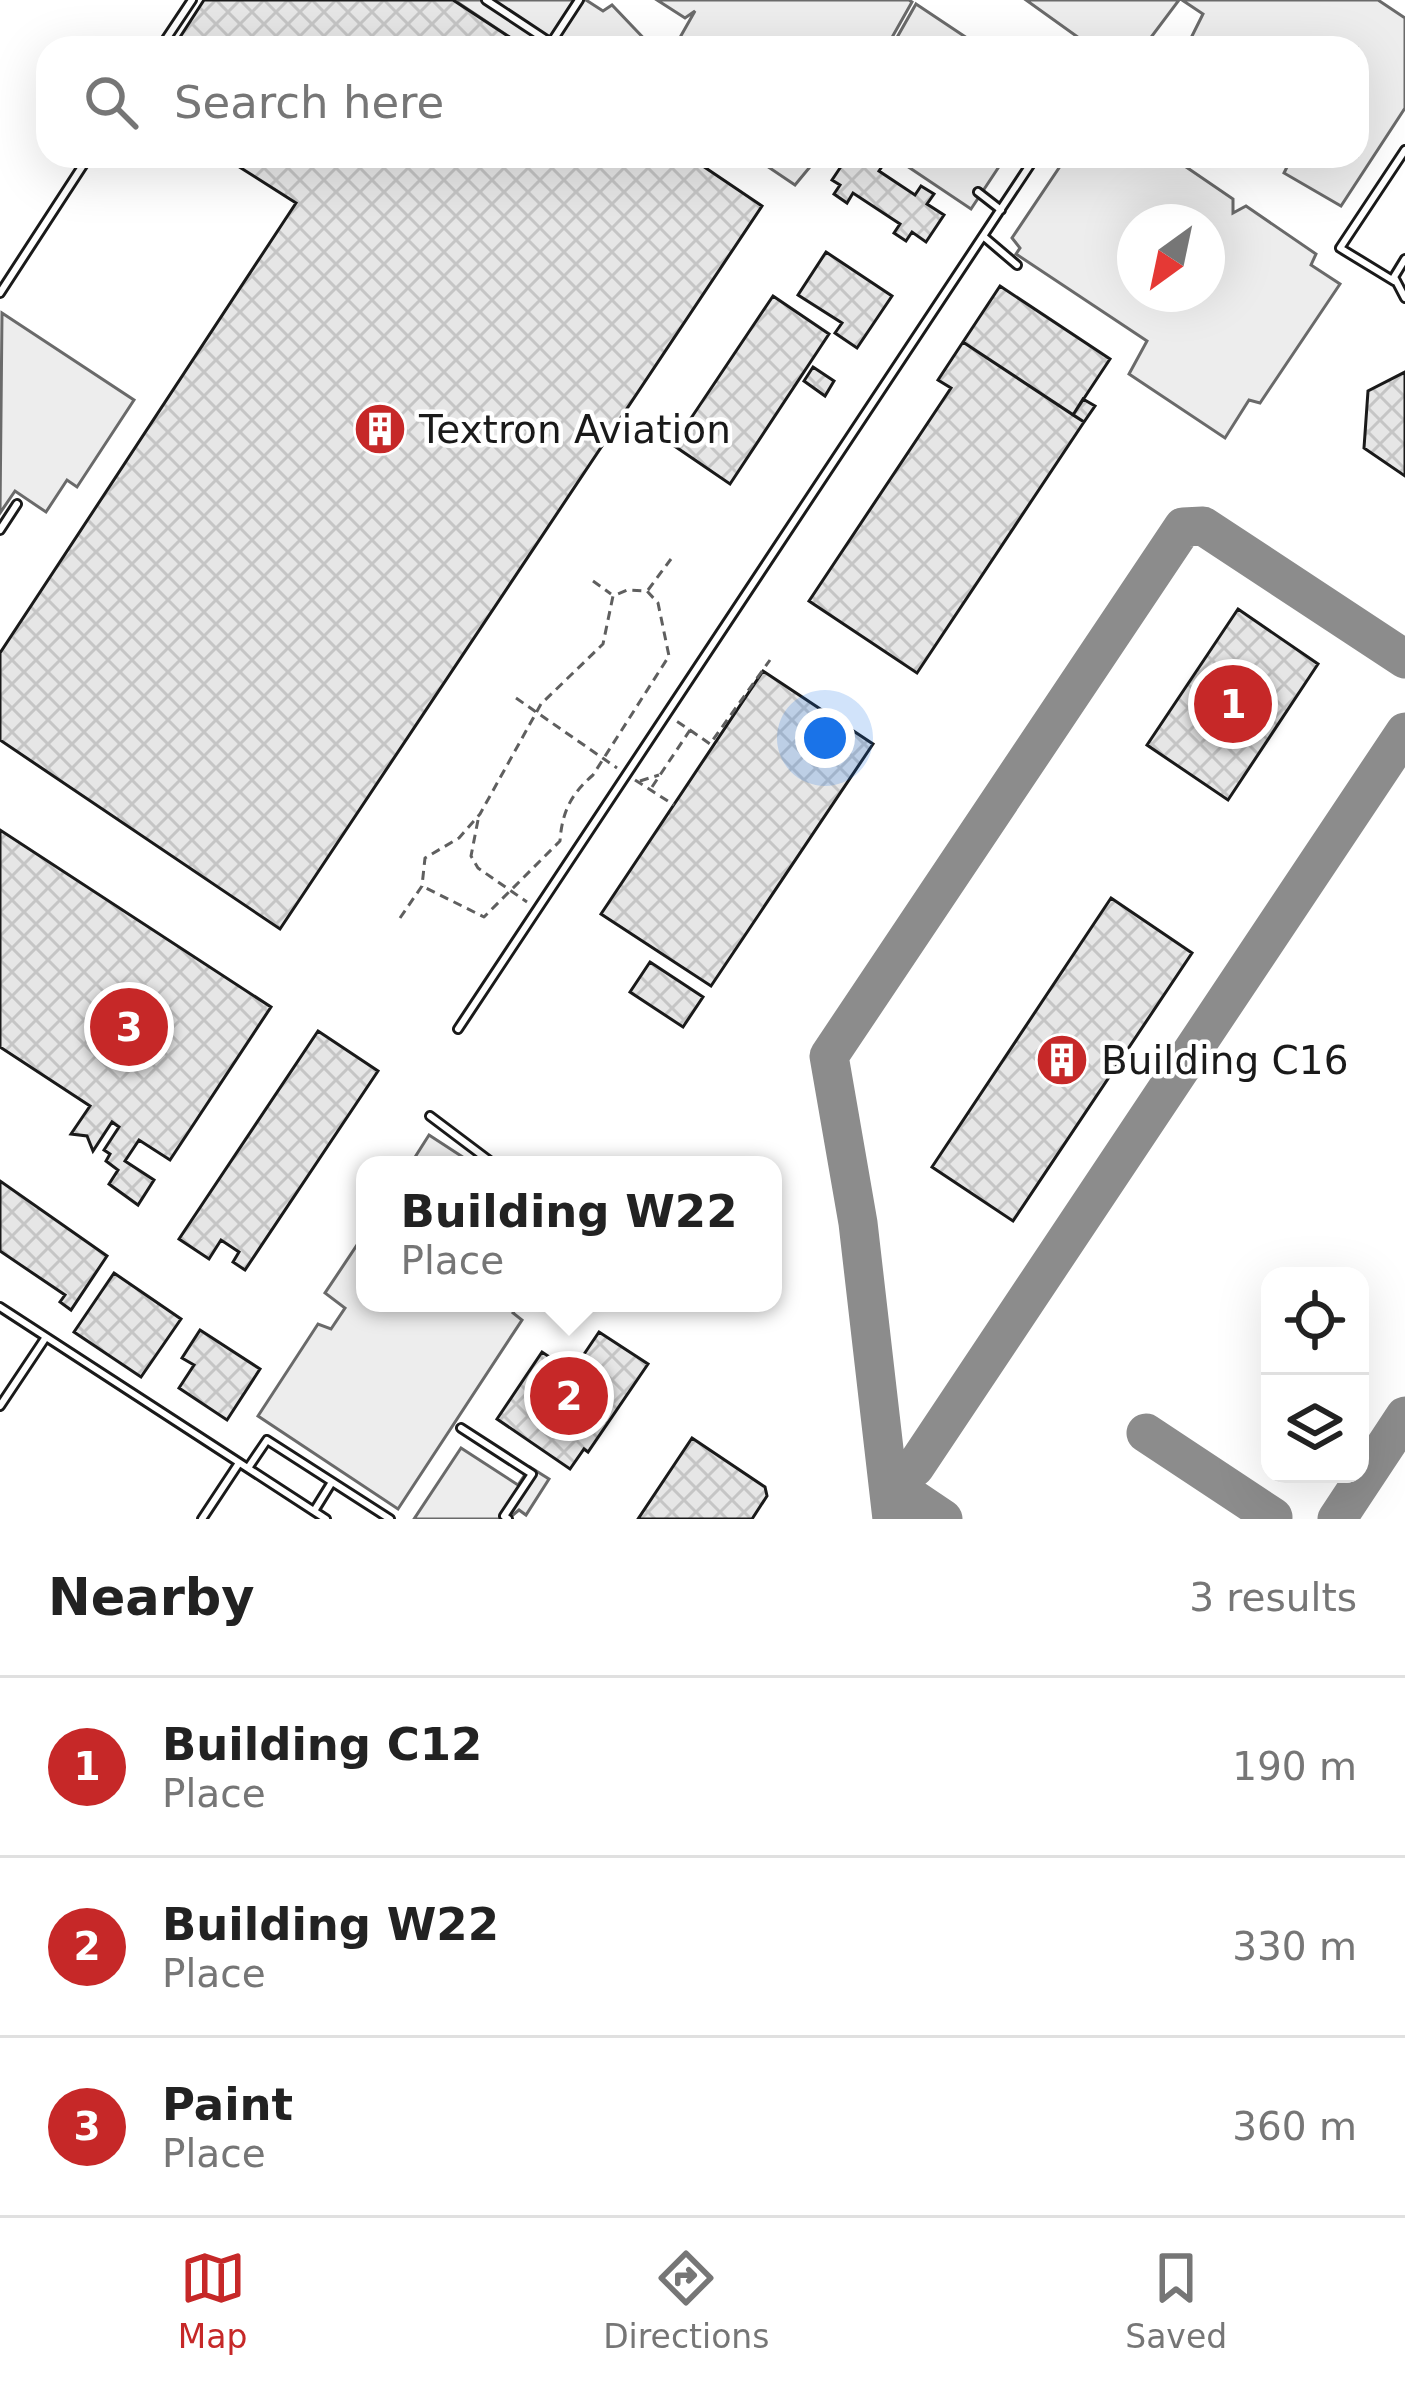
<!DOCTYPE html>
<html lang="en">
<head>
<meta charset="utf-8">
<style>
  :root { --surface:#fff; --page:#f6f6f6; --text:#222; --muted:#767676; --line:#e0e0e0; --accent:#c62828 }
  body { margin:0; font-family:"DejaVu Sans",sans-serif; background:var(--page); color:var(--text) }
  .controls { position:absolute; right:36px; bottom:36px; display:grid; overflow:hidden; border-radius:24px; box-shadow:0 12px 48px #0002 }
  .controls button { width:108px; height:108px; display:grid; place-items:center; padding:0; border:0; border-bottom:3px solid var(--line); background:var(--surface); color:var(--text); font:60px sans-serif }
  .compass { position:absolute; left:1117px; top:204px; width:108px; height:108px; border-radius:50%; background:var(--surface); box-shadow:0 12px 48px #0002; rotate:213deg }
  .you { position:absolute; left:825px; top:738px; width:42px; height:42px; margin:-30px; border:9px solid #fff; border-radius:50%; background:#1a73e8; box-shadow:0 0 0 18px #1a73e833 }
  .badge { display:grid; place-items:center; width:78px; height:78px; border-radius:50%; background:var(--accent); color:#fff; font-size:39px; font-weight:700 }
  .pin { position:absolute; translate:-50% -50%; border:6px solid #fff; box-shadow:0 3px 12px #0006 }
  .popup { position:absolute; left:356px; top:1156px; width:426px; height:156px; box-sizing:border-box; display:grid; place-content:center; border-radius:24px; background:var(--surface); filter:drop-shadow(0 3px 9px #0005); font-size:39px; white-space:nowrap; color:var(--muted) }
  .popup b { font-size:45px; color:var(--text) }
  .popup::after { content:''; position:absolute; left:50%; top:100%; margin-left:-24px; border:24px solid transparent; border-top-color:var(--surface) }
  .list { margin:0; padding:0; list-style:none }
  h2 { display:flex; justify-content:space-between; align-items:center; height:156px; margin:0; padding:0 48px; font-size:51px }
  h2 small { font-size:39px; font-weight:400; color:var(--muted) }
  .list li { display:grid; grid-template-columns:78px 1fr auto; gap:36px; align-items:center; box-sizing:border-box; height:180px; padding:0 48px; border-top:3px solid var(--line) }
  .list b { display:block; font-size:45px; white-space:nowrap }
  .list p { margin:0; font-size:39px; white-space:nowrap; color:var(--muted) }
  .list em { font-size:39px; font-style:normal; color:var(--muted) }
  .icon { flex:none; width:66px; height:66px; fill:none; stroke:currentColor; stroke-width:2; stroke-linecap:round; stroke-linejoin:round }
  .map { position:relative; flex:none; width:1405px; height:1519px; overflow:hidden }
  .search { position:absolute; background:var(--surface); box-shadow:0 12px 48px #0002; left:36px; right:36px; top:36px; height:132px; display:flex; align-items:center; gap:30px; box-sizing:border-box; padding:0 42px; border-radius:36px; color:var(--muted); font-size:45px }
  .sheet { height:696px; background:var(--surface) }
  nav { display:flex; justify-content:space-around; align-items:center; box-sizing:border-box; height:168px; border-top:3px solid var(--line); background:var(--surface); font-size:33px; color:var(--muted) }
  nav a { display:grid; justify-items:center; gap:6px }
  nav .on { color:var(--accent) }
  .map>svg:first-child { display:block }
  .parking { fill:#ededed; stroke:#6a6a6a; stroke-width:3; fill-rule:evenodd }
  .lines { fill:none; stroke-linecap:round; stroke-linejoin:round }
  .taxiway { stroke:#8c8c8c; stroke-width:39 }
  .building { fill:url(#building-cross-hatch); stroke:#1a1a1a; stroke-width:3 }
  .lane-casing { stroke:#1a1a1a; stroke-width:12 }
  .path { stroke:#5f5f5f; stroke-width:3; stroke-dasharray:9 6; stroke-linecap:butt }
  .lane { stroke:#fff; stroke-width:6 }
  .labels { text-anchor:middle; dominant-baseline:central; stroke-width:9; stroke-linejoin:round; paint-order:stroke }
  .poi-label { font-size:39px; fill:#1a1a1a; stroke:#fff; text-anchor:start }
</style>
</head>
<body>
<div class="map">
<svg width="1405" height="1519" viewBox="0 0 1405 1519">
  <defs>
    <pattern id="building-cross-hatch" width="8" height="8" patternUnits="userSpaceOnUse" patternTransform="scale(3)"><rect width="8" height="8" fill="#e6e6e6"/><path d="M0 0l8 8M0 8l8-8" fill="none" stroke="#c5c5c5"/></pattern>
  </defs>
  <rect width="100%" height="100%" fill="#fff"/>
  <path class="parking" d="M454 0H586L603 11 612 5 653 48H526Z
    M657 0H909L912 2 886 48H674L695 11 685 18Z
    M1026 0H1179L1143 48H1093Z
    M1182 0H1378L1405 18V108L1341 206 1284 173 1290 161 1285 156H1357V48H1186L1203 14Z
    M916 4 982 48H891Z
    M752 156H819L795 185Z
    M892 156H1006L971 209Z
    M1067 156H1170L1233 199V213L1246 206 1316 254 1311 265 1340 284 1260 403 1249 400 1225 438 1129 374 1147 341 1016 254 1020 248 1012 238ZM1135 222H1207V294H1135Z
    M2 313 134 400 77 487 67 480 46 512 15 491 0 513Z
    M429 1135 475 1165H410Z
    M365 1233V1303H519L513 1313 522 1320 398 1509 258 1416 318 1324 331 1329 345 1308 325 1293Z
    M461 1448 518 1485 530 1467 549 1479 526 1515 519 1510 508 1519H414Z"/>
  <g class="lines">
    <path class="taxiway" d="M1146 1433 1273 1517
      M892 1519 858 1223 829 1056 1183 527 1203 526 1405 659
      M943 1519 891 1484 915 1467 1405 732
      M1337 1519 1405 1416"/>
  </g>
  <path class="building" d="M204 0H453L526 48H173Z
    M222 156H688L762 206 280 929 0 740V653L296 203Z
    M848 156 865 163 876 156 885 162 879 171 915 195 921 186 934 194 927 204 944 215 926 242 912 232 906 241 894 233 900 224 853 193 847 203 834 194 840 185 832 180Z
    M826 252 892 296 857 348 835 333 842 323 798 295Z
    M1000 286 1110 359 1073 415 963 342Z
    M773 296 829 334 730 484 673 445Z
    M963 342 1084 422 917 673 809 601 951 388 938 380Z
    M813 367 834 381 825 396 804 381Z
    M1405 372V476L1364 448 1368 391Z
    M1083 399 1095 406 1084 422 1073 415Z
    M1238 609 1318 664 1228 800 1147 745Z
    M763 671 873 744 711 986 601 914Z
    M0 830 271 1007 170 1160 139 1140 125 1161 154 1180 138 1205 109 1184 118 1170 106 1161 110 1154 104 1150 119 1127 112 1122 93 1151 87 1136 71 1134 90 1106 0 1047Z
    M1111 898 1192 953 1013 1221 932 1167Z
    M650 962 703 997 683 1027 630 992Z
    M318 1031 378 1071 245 1270 233 1262 239 1252 221 1240 209 1259 179 1239Z
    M0 1181 107 1256 71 1310 60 1302 65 1295 0 1251Z
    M114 1273 181 1319 141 1377 74 1332Z
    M200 1330 260 1369 227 1420 179 1388 194 1365 182 1358Z
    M599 1332 648 1364 588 1452 584 1449 570 1469 497 1419 542 1352 572 1372Z
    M692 1438 765 1487 767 1496 752 1519H638Z"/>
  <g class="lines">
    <g class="lane-casing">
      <path id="lane" d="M486 0 551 43 579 0
        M160 48 192 0
        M978 192 1001 210
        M983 236 1017 265
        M1405 259 1394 277 1405 298
        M1394 281 1340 248 1405 150
        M0 293 89 156
        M0 530 17 504
        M458 1029 1036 156
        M430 1116 495 1165
        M0 1307 326 1519
        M0 1406 46 1337
        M461 1428 532 1474 504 1516 508 1519
        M248 1468 267 1440 390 1519
        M314 1511 332 1482
        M202 1519 239 1463"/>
    </g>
    <path class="path" d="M593 581 611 594
      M648 590 671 559
      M516 698 617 768
      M690 730 710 744 770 660
      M635 780 674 805
      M640 781 659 775
      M652 787 690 730 675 720
      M478 820 471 856 478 868 527 902
      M400 918 422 886 425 858 459 838 480 814 541 704 603 644 613 596 627 590 647 591 658 603 669 656 593 775C571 794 562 812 560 841L484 917 422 886"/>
    <use href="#lane" class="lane"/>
  </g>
  <defs>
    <g id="building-disc" transform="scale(2.7)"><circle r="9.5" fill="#c62828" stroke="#fff"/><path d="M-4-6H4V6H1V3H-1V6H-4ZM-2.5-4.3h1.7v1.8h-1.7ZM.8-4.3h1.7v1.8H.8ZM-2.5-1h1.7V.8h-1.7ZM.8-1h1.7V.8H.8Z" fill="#fff"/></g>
  </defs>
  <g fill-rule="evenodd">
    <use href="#building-disc" x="380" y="429"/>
    <use href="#building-disc" x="1062" y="1060"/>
  </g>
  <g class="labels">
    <g class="poi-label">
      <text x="419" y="429">Textron Aviation</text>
      <text x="1101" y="1060">Building C16</text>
    </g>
  </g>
</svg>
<div class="controls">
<button><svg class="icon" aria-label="locate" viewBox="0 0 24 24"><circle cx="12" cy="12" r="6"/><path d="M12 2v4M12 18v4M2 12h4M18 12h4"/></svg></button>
<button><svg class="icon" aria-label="layers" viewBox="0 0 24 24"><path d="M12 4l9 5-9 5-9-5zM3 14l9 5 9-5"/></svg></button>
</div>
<svg class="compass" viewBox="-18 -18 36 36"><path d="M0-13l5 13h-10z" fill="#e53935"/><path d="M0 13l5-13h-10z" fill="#767676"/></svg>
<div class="you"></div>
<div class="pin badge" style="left:1233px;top:704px">1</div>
<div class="pin badge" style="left:569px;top:1396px">2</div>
<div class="popup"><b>Building W22</b>Place</div>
<div class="pin badge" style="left:129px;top:1027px">3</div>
<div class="search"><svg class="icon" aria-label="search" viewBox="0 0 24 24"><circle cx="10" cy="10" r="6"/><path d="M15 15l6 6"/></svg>Search here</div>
</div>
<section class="sheet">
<h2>Nearby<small>3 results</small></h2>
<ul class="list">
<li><span class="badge">1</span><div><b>Building C12</b><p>Place</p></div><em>190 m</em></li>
<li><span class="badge">2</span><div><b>Building W22</b><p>Place</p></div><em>330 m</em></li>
<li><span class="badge">3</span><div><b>Paint</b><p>Place</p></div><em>360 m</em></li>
</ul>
</section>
<nav>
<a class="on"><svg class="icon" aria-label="map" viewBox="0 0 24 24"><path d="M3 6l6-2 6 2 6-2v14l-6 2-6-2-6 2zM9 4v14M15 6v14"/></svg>Map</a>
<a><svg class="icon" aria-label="directions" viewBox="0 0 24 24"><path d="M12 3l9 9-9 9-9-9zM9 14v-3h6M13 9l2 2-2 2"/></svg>Directions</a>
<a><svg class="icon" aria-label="saved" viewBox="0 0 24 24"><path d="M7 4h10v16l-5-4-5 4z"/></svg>Saved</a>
</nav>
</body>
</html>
